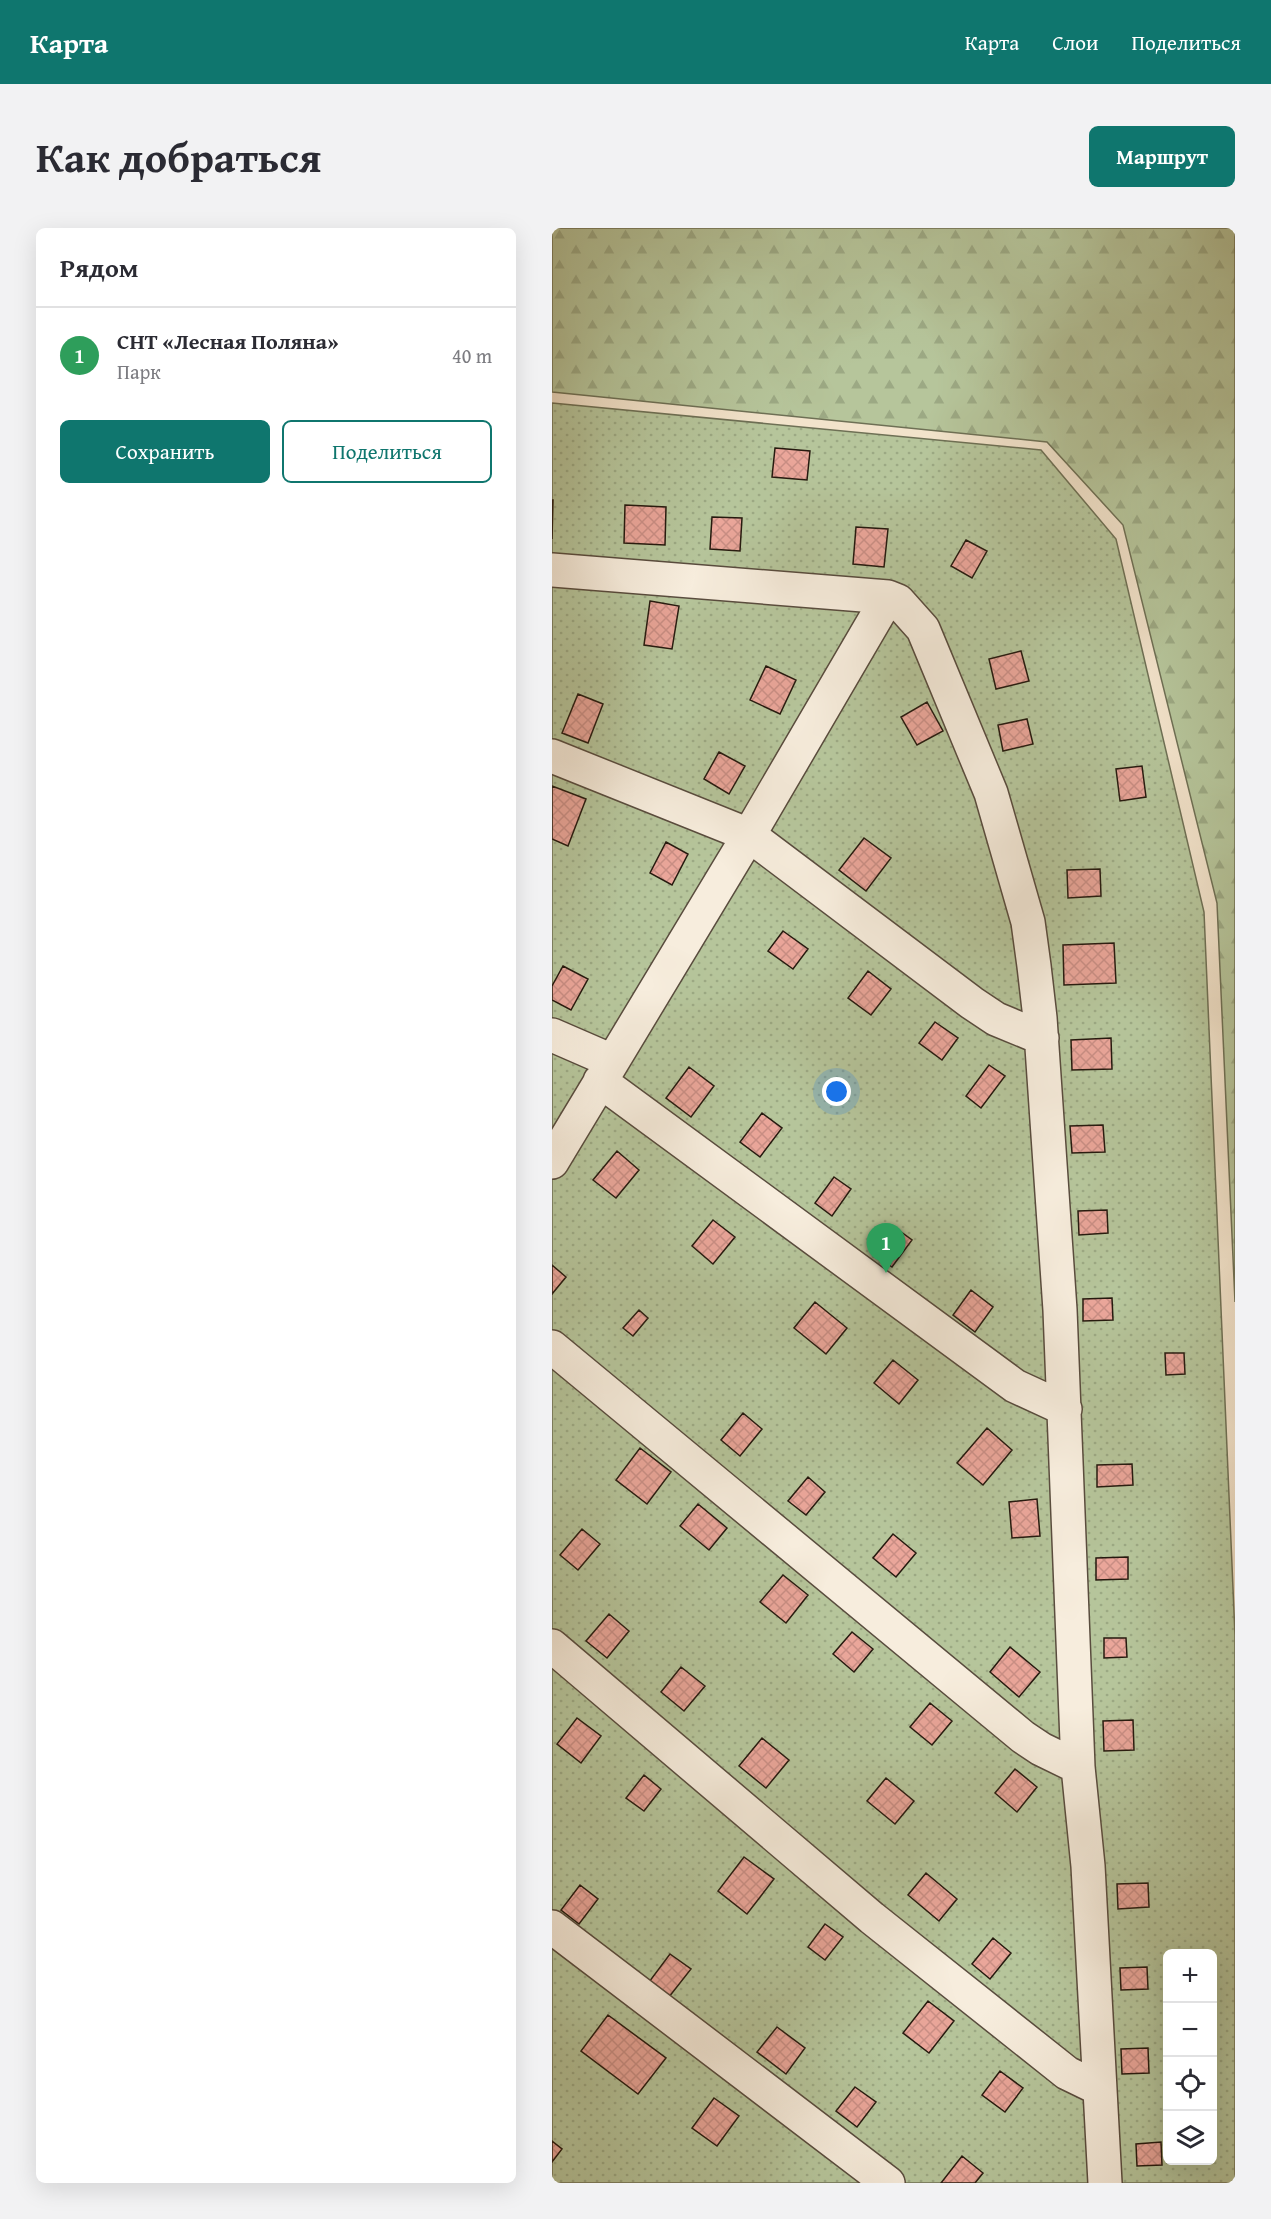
<!DOCTYPE html>
<html lang="ru">
<head>
<meta charset="utf-8">
<style>
  :root { --surface:#fff; --page:#f2f2f3; --text:#2b2b33; --muted:#7c7c81; --line:#e1e1e2; --accent:#0f766e }
  body { margin:0; font-family:"Gentium Book Plus",serif; background:var(--page); color:var(--text) }
  .controls { position:absolute; right:18px; bottom:18px; display:grid; overflow:hidden; border-radius:9px; box-shadow:0 6px 24px #0002 }
  .controls button { width:54px; height:54px; display:grid; place-items:center; padding:0; border:0; border-bottom:2px solid var(--line); background:var(--surface); color:var(--text); font:30px sans-serif }
  .you { position:absolute; left:285px; top:864px; width:21px; height:21px; margin:-15px; border:4px solid #fff; border-radius:50%; background:#1a73e8; box-shadow:0 0 0 9px #1a73e833 }
  .badge { display:grid; place-items:center; width:39px; height:39px; border-radius:50%; background:var(--accent); color:#fff; font-size:20px; font-weight:700 }
  .pin { position:absolute; translate:-50% -50px; filter:drop-shadow(0 2px 3px #0008) }
  .pin::after { content:''; position:absolute; top:32px; width:21px; height:18px; background:inherit; clip-path:polygon(0 0,100% 0,50% 100%) }
  .list { margin:0; padding:0; list-style:none }
  h2 { display:flex; justify-content:space-between; align-items:center; height:78px; margin:0; padding:0 24px; font-size:26px }
  h2 small { font-size:20px; font-weight:400; color:var(--muted) }
  .list li { display:grid; grid-template-columns:39px 1fr auto; gap:18px; align-items:center; box-sizing:border-box; height:96px; padding:0 24px; border-top:2px solid var(--line) }
  .list b { display:block; font-size:22px; white-space:nowrap }
  .list p { margin:0; font-size:20px; white-space:nowrap; color:var(--muted) }
  .list em { font-size:20px; font-style:normal; color:var(--muted) }
  .actions { display:flex; gap:12px; padding:18px 24px }
  .actions a { flex:1; padding:14px 0; border:2px solid var(--accent); border-radius:9px; text-align:center; font-size:21px; color:var(--accent) }
  .actions .main { background:var(--accent); color:#fff }
  .icon { flex:none; width:33px; height:33px; fill:none; stroke:currentColor; stroke-width:2; stroke-linecap:round; stroke-linejoin:round }
  .map { position:relative; flex:none; width:683px; height:1955px; overflow:hidden; border-radius:9px }
  header { display:flex; align-items:center; gap:36px; box-sizing:border-box; height:84px; padding:0 30px; background:var(--accent); color:#fff }
  header strong { font-size:28px }
  nav { display:flex; gap:33px; margin-inline-start:auto; font-size:21px }
  .intro { display:flex; align-items:center; justify-content:space-between; box-sizing:border-box; height:144px; padding:0 36px }
  h1 { margin:0; font-size:42px }
  .button { padding:15px 27px; border-radius:9px; background:var(--accent); color:#fff; font-size:21px; font-weight:700 }
  main { display:flex; gap:36px; padding:0 36px }
  aside { flex:1; background:var(--surface); border-radius:9px; box-shadow:0 6px 24px #0002 }
  .map>svg:first-child { display:block }
  .forest { fill:url(#forest-firs); stroke:#6e7055; stroke-width:1.5 }
  .garden { fill:url(#garden-dots); stroke:#6e7055; stroke-width:1.5; fill-rule:evenodd }
  .building { fill:url(#building-cross-hatch); stroke:#261a0f; stroke-width:1.5 }
  .lines { fill:none; stroke-linecap:round; stroke-linejoin:round }
  .minor-casing { stroke:#594c3e; stroke-width:36 }
  .minor { stroke:#f7eddd; stroke-width:33 }
</style>
</head>
<body>
<header>
<strong>Карта</strong>
<nav><a>Карта</a><a>Слои</a><a>Поделиться</a></nav>
</header>
<div class="intro"><h1>Как добраться</h1><a class="button">Маршрут</a></div>
<main>
<aside>
<h2>Рядом<small></small></h2>
<ul class="list">
<li><span class="badge" style="background:#2e9e5b">1</span><div><b>СНТ «Лесная Поляна»</b><p>Парк</p></div><em>40 m</em></li>
</ul>
<div class="actions"><a class="main">Сохранить</a><a>Поделиться</a></div>
</aside>
<div class="map">
<svg width="683" height="1955" viewBox="0 0 683 1955">
  <defs>
    <pattern id="forest-firs" width="22" height="20" patternUnits="userSpaceOnUse" patternTransform="scale(1.5)"><rect width="22" height="20" fill="#b6c59b"/><path d="M5 1l3.5 6h-7zM16 11l3.5 6h-7z" fill="#9ca984"/></pattern>
    <pattern id="garden-dots" width="8" height="8" patternUnits="userSpaceOnUse" patternTransform="scale(1.5)"><rect width="8" height="8" fill="#b6c59b"/><path d="M2 2h.1M6 6h.1" fill="none" stroke="#9ca984" stroke-width="1.8" stroke-linecap="round"/></pattern>
    <pattern id="building-cross-hatch" width="8" height="8" patternUnits="userSpaceOnUse" patternTransform="scale(1.5)"><rect width="8" height="8" fill="#eaa69a"/><path d="M0 0l8 8M0 8l8-8" fill="none" stroke="#c98e84"/></pattern>
  </defs>
  <rect width="100%" height="100%" fill="#f2e3cb"/>
  <filter id="stains"><feTurbulence type="fractalNoise" baseFrequency=".00333" numOctaves="4"/><feColorMatrix values="0 0 0 0 .2 0 0 0 0 .09 0 0 0 0 .02 0 0 0 .5 -.17"/></filter>
  <radialGradient id="worn" r=".72"><stop offset=".6" stop-color="#630" stop-opacity="0"/><stop offset="1" stop-color="#630" stop-opacity=".3"/></radialGradient>
  <path class="forest" d="M0 0H683V1074L665 675 571 297 495 214 0 164Z"/>
  <path class="garden" d="M0 175 489 222 564 311 652 684 683 1407V1955H0ZM616 1726H660V1932H616Z"/>
  <path class="building" d="M223 220 258 223 255 252 220 249Z
    M0 272H1L0 311Z
    M73 277 114 279 113 317 72 315Z
    M160 289 190 290 188 323 158 321Z
    M304 299 336 301 332 339 301 336Z
    M414 312 435 323 420 350 399 338Z
    M98 373 127 378 120 421 92 417Z
    M469 423 477 453 444 461 437 431Z
    M214 438 244 452 228 486 198 472Z
    M26 466 51 476 36 515 10 505Z
    M375 474 391 503 365 517 349 489Z
    M475 491 481 516 451 523 446 497Z
    M167 524 193 538 177 566 152 551Z
    M590 538 594 569 568 573 564 541Z
    M0 558 34 571 16 618 0 611Z
    M312 610 339 630 314 663 287 642Z
    M114 614 136 626 120 657 98 645Z
    M548 641 549 668 516 670 515 642Z
    M231 703 256 721 241 741 216 723Z
    M562 715 564 755 512 757 511 717Z
    M11 738 36 751 19 782 0 772V758Z
    M316 743 339 761 319 787 296 770Z
    M383 794 406 810 390 832 367 815Z
    M559 810 560 841 520 842 519 812Z
    M437 837 453 848 429 880 414 868Z
    M137 839 162 858 139 889 114 870Z
    M210 885 230 900 208 929 188 914Z
    M551 897 553 924 520 925 518 898Z
    M65 923 87 942 64 970 41 952Z
    M282 949 299 961 280 988 263 975Z
    M555 982 556 1005 527 1007 526 983Z
    M161 992 183 1009 161 1036 140 1018Z
    M341 998 360 1012 340 1039 321 1025Z
    M0 1037 14 1049 0 1066Z
    M419 1062 441 1079 423 1104 401 1087Z
    M560 1070 561 1092 531 1093V1071Z
    M263 1074 295 1100 274 1126 242 1100Z
    M87 1082 96 1090 81 1108 71 1100Z
    M613 1125H632L633 1146 614 1147Z
    M341 1132 366 1152 347 1176 322 1155Z
    M191 1185 210 1201 188 1228 169 1212Z
    M435 1200 460 1222 431 1257 405 1235Z
    M88 1220 119 1244 95 1276 64 1252Z
    M580 1236 581 1257 545 1259V1237Z
    M256 1249 273 1264 254 1287 236 1273Z
    M485 1271 488 1308 460 1310 457 1274Z
    M146 1276 175 1300 157 1322 128 1298Z
    M30 1301 48 1316 26 1342 8 1327Z
    M341 1306 364 1325 344 1349 321 1330Z
    M576 1329V1351L544 1352V1330Z
    M231 1347 256 1367 234 1395 208 1374Z
    M57 1386 77 1403 55 1430 34 1413Z
    M300 1404 321 1421 302 1444 281 1426Z
    M552 1410H574L575 1429 552 1430Z
    M458 1419 488 1444 467 1469 438 1444Z
    M129 1439 153 1458 132 1483 109 1464Z
    M378 1475 400 1493 380 1517 358 1499Z
    M25 1490 49 1508 29 1535 5 1516Z
    M581 1492 582 1522 552 1523 551 1493Z
    M210 1510 237 1532 214 1560 187 1538Z
    M463 1541 485 1559 465 1584 443 1565Z
    M92 1547 109 1561 92 1583 74 1570Z
    M334 1550 362 1573 343 1596 315 1573Z
    M192 1629 222 1651 195 1686 166 1663Z
    M374 1645 405 1671 387 1693 356 1667Z
    M596 1655 597 1679 566 1681 565 1656Z
    M28 1657 46 1671 27 1696 9 1682Z
    M273 1696 291 1709 273 1732 256 1719Z
    M441 1710 459 1725 438 1751 420 1736Z
    M118 1726 139 1741 117 1769 97 1754Z
    M595 1739 596 1761 569 1762 568 1740Z
    M376 1773 402 1793 377 1825 351 1805Z
    M56 1787 114 1830 86 1866 29 1823Z
    M225 1799 253 1820 234 1846 205 1824Z
    M596 1820 597 1845 570 1846 569 1821Z
    M448 1843 471 1860 453 1884 430 1867Z
    M303 1859 324 1874 305 1899 284 1883Z
    M162 1870 187 1888 165 1918 140 1900Z
    M0 1913 10 1921 0 1934Z
    M609 1914 610 1937 585 1938 584 1916Z
    M410 1928 431 1945 423 1955H389Z"/>
  <g class="lines">
    <g class="minor-casing">
      <path id="minor" d="M0 342 336 369 346 373 371 401 439 565 476 694 482 738 488 790 508 1082 526 1539 536 1638 553 1955
        M0 528 197 607 420 775 444 791 490 810
        M0 807 60 833
        M48 853 463 1158 513 1181
        M0 934 197 607 336 369
        M0 1119 471 1509 489 1521 526 1539
        M0 1418 320 1690 515 1845 548 1861
        M0 1699 336 1955"/>
    </g>
    <use href="#minor" class="minor"/>
  </g>
  <rect width="100%" height="100%" filter="url(#stains)"/>
  <rect width="100%" height="100%" fill="url(#worn)"/>
</svg>
<div class="controls">
<button>+</button>
<button>−</button>
<button><svg class="icon" aria-label="locate" viewBox="0 0 24 24"><circle cx="12" cy="12" r="6"/><path d="M12 2v4M12 18v4M2 12h4M18 12h4"/></svg></button>
<button><svg class="icon" aria-label="layers" viewBox="0 0 24 24"><path d="M12 4l9 5-9 5-9-5zM3 14l9 5 9-5"/></svg></button>
</div>
<div class="you"></div>
<div class="pin badge" style="left:334px;top:1045px;background:#2e9e5b">1</div>
</div>
</main>
</body>
</html>
